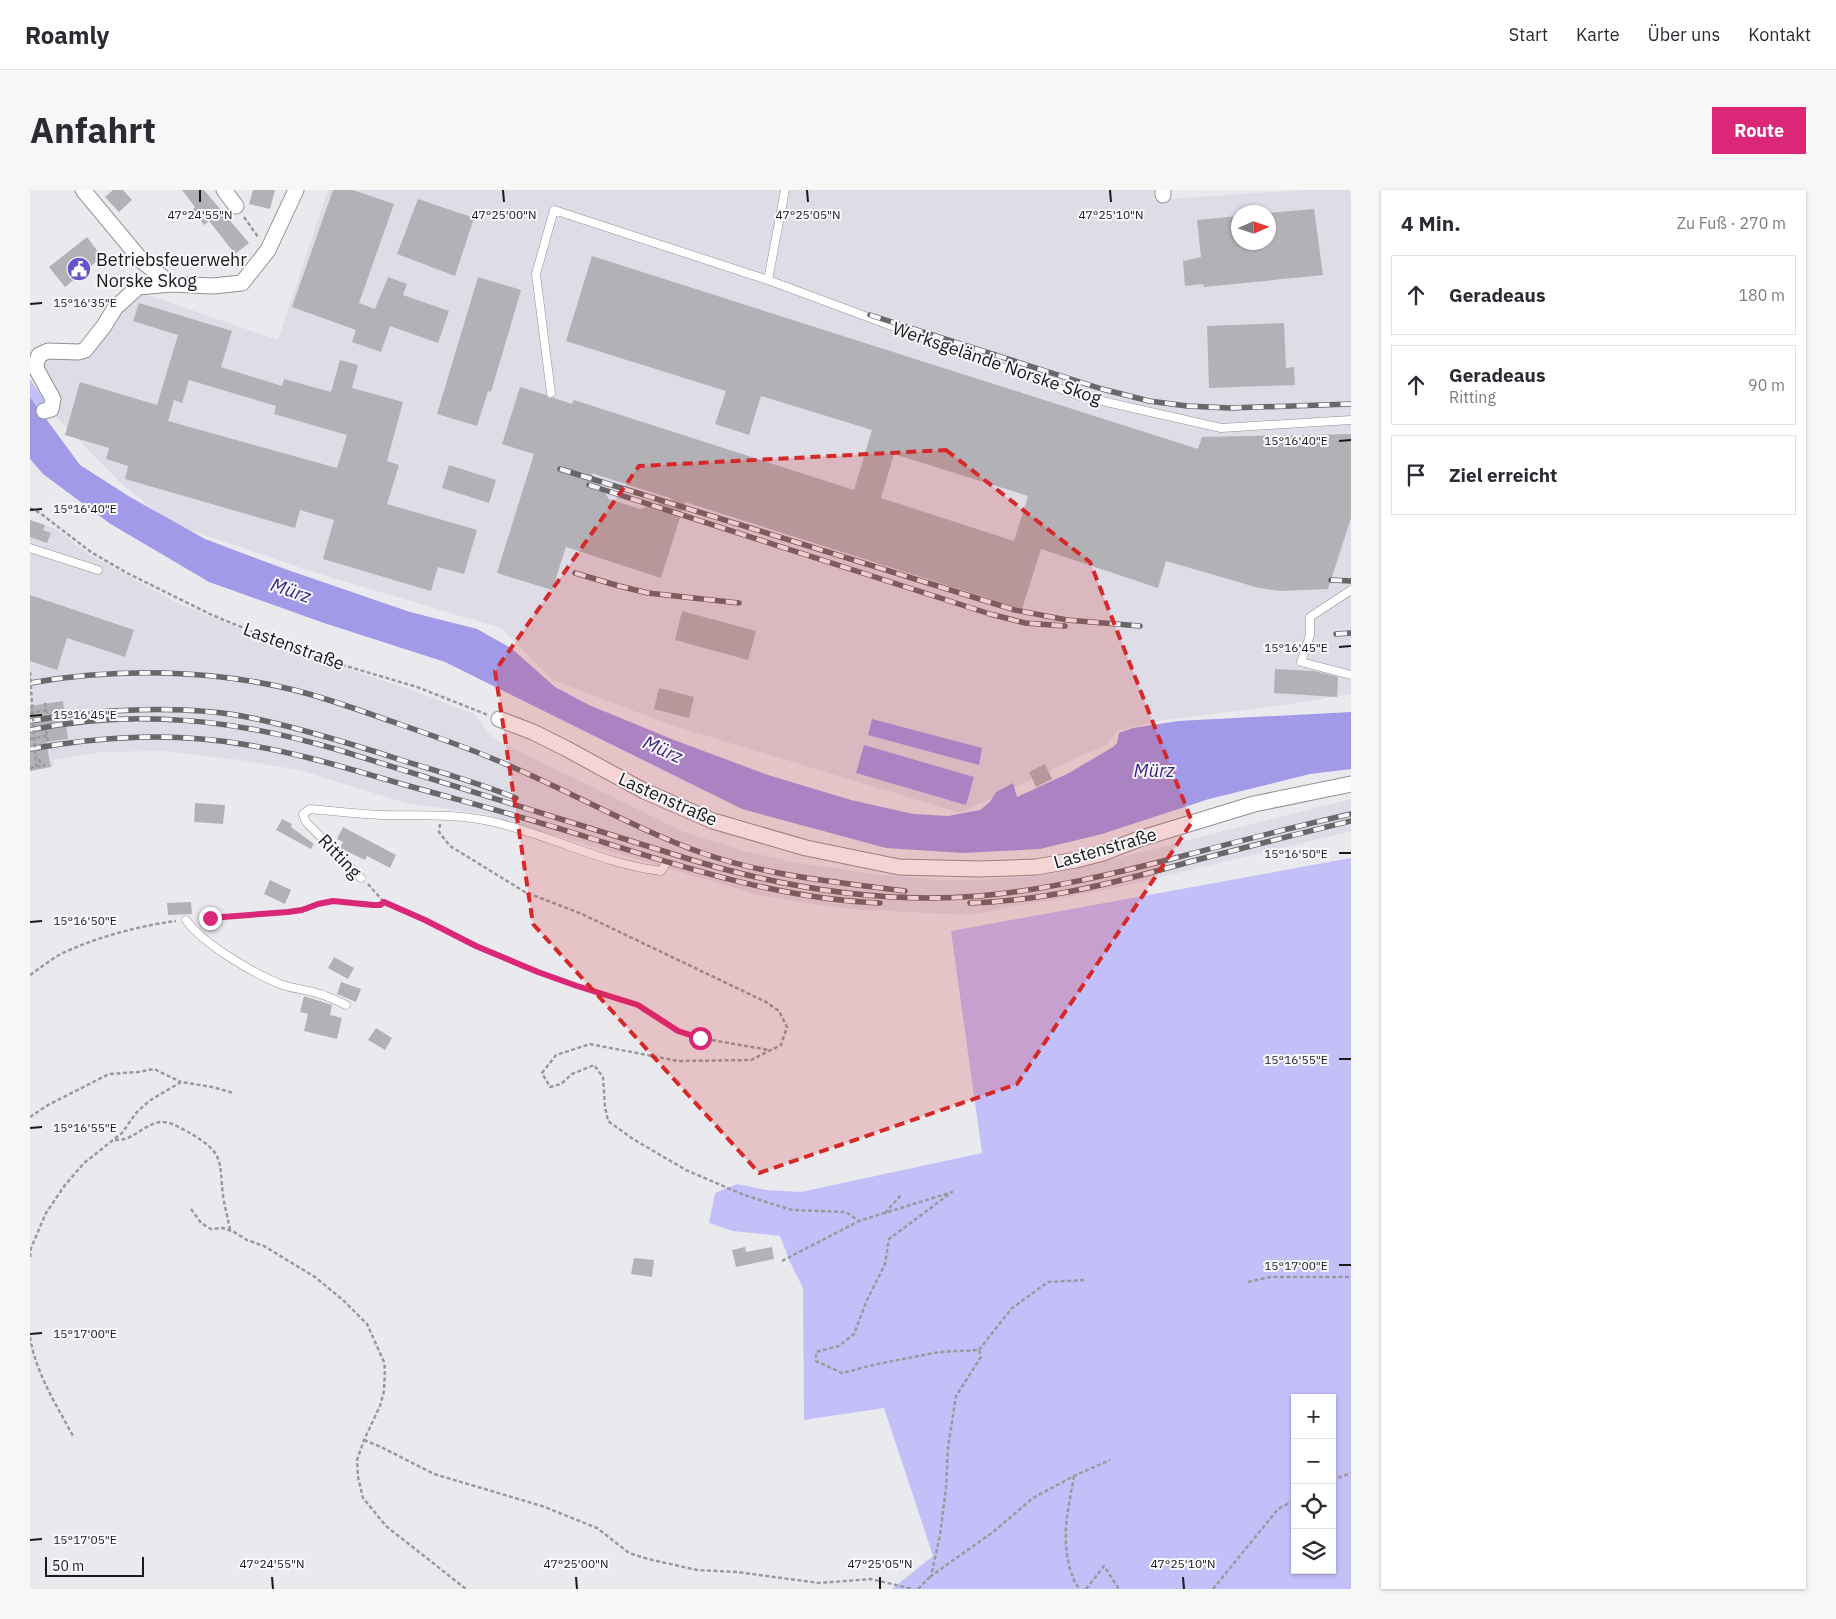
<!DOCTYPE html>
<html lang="de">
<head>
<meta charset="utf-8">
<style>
  :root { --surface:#fff; --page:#f7f7f7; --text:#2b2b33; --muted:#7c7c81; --line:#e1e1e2; --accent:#db2777 }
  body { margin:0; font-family:"IBM Plex Sans",sans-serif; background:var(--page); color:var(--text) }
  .controls { position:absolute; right:15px; bottom:15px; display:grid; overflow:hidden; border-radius:0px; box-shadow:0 1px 4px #0004 }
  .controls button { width:45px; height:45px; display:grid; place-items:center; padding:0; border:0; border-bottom:1px solid var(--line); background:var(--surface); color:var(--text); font:25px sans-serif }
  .compass { position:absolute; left:1201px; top:15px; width:45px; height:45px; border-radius:50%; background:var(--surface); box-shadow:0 1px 4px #0004; rotate:87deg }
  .scale { position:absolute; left:15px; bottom:12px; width:99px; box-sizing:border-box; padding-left:5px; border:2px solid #19191a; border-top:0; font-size:14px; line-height:18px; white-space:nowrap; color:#19191a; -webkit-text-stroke:4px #f8f7fb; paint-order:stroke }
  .stop { position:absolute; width:15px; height:15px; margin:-11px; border:4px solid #db2777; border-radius:50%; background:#fff }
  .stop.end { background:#db2777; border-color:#fff; box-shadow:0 1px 5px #0008 }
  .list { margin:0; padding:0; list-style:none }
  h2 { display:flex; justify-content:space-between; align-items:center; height:65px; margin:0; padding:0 20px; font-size:21px }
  h2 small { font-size:16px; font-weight:400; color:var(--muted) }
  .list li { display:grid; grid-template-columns:32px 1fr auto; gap:15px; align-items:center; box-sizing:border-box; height:80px; margin:0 10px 10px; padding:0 10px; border:1px solid var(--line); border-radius:0px }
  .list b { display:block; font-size:19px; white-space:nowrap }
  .list p { margin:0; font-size:16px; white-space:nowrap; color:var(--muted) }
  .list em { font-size:16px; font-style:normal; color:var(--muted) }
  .icon { flex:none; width:28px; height:28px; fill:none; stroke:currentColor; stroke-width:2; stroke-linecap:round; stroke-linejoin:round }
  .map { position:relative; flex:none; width:1321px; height:1399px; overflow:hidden; border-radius:0px }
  header { display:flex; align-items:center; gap:30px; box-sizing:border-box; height:70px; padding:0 25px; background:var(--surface); border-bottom:1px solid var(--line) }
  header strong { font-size:24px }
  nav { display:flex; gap:28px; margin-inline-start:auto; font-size:18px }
  .intro { display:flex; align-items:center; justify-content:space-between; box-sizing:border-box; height:120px; padding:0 30px }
  h1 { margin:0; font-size:35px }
  .button { padding:12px 22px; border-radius:0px; background:var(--accent); color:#fff; font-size:18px; font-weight:700 }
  main { display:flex; gap:30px; padding:0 30px }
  aside { flex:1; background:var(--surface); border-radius:0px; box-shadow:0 1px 4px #0004 }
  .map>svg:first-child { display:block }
  .built { fill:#dddce7; fill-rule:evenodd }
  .green { fill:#c3bff9; fill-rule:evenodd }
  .water { fill:#a29ae9 }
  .building { fill:#b2b2b6; fill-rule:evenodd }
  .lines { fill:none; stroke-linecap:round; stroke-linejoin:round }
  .service-casing { stroke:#929295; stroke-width:9 }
  .minor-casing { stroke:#929295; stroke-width:17 }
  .path { stroke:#9a9a9d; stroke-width:2.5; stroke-dasharray:4 2.5; stroke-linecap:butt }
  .service { stroke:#fff; stroke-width:8 }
  .minor { stroke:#fff; stroke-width:15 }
  .rail-casing { stroke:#68686a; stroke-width:5.5 }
  .rail { stroke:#f8f7fb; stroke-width:4; stroke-dasharray:11; stroke-linecap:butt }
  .path-bridge { stroke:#9a9a9d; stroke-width:2.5; stroke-dasharray:4 2.5; stroke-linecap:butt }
  .route { stroke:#db2777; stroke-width:6 }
  .marked { fill:#d62828; fill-opacity:0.2; stroke:#d62828; stroke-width:4; stroke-dasharray:10 6; stroke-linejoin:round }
  .ticks { fill:none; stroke:#19191a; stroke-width:2 }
  .labels { text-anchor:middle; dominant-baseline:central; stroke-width:4; stroke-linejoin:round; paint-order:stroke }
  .poi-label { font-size:18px; fill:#19191a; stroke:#f8f7fb; text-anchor:start }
  .street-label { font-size:18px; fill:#19191a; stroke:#f8f7fb }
  .water-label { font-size:19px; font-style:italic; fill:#3c2681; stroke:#f8f7fb }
  .ticks-label { font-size:12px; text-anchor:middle; fill:#19191a; stroke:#f8f7fb; stroke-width:4; stroke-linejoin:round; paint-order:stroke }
</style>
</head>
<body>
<header>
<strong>Roamly</strong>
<nav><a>Start</a><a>Karte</a><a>Über uns</a><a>Kontakt</a></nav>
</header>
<div class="intro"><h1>Anfahrt</h1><a class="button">Route</a></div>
<main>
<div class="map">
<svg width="1321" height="1399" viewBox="0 0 1321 1399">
  <rect width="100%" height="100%" fill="#eaeaee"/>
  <path class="built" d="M298 0H1124V10L1272 0H1320L1321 6V504L1254 515 1128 531 1088 540 1077 554 1018 581 1015 574 999 582 1002 589 930 623 638 534 523 490 471 438 280 381 140 333 92 294 25 226 9 203 14 168 54 164 109 102 248 150ZM1208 22H1238V52H1208Z
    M0 330 24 338 62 366 145 412 277 466 379 499 444 524 462 548 654 642 711 660 762 672 843 684 907 690H948L1006 686 1041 680 1321 609V641L1086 698 939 725 817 719 732 706 453 624 376 613 269 580 210 570 134 561 72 562 23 570 24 576 0 581Z"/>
  <path class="green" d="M0 189 17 214 9 218 0 207Z
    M1321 668V1399H862L903 1366 854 1218 774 1230 773 1098 760 1072 750 1046 703 1041 679 1033 685 1003 707 994 736 1000 771 1002 952 963 921 741ZM1265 1208H1302V1380H1265Z"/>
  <path class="water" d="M0 207 50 275 100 307 175 349 255 379 380 422 447 439 481 458 525 497 559 515 644 550 738 585 821 610 883 624 918 626 950 620 960 612 966 602 983 593 987 607 1039 583 1083 557 1087 553 1089 543 1103 538 1148 531 1321 522V579L1280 584 1179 609 1072 644 1010 659 933 663 856 658 712 619 415 472 294 433 179 392 79 333 13 284 0 269Z
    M842 529 952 558 949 575 838 545Z
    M834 555 944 587 936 615 826 583Z"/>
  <path class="building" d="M83 0H93L102 10 89 22 75 7Z
    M152 0H174L219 53 205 64 179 31 174 35 162 20 165 17Z
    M223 0H245L240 19 219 14Z
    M303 0H323L364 14 329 113 345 119 358 87 377 94 373 105 419 121 408 153 360 136 351 162 322 152 326 140 262 117Z
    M388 9 444 28 425 86 367 64Z
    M1284 19 1293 85 1174 97 1173 94 1155 96 1153 71 1171 67 1167 30 1208 26V52H1238V23Z
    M57 47 72 67 35 97 19 77Z
    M562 66 1168 259 1172 247 1321 244V328L1298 399 1250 401 1229 398 1136 371 1128 398 1011 359 992 419 655 312 631 388 536 357 522 400 467 383 504 264 472 254 490 197 516 205 519 208H524L542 214 544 210 824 300 842 240 731 206 719 245 685 234 696 201 536 151ZM864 264 998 306 984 351 851 308ZM561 283 643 309 610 319 579 309Z
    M448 87 491 100 461 202 458 201 447 236 407 224Z
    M109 113 202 141 191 177 252 196 254 189 301 202 310 170 328 175 322 198 373 212 357 271 369 275 357 314 447 340 434 384 408 377 401 401 293 369 304 330 270 320 265 338 95 289 98 276 76 269 79 258 35 245 50 192 127 215 148 145 103 131ZM159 190 246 216 244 224 317 245 307 278 138 231 144 210 152 213Z
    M1254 133 1256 178 1264 177 1265 195 1179 198 1177 136Z
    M419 275 466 290 459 313 412 298Z
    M0 330 15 335 13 340 21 343 17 353 0 347Z
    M0 405 104 440 95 467 37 448 27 480 0 471Z
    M652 421 726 441 718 470 645 450Z
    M1245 479 1284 481 1308 487 1307 507 1244 503Z
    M629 498 664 507 659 528 624 519Z
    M33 511 38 549 16 552 21 577 0 581V516Z
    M1015 574 1022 589 1006 597 999 582Z
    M165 613 195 615 193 634 164 632Z
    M252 629 262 634 261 637 284 654 281 659 246 640Z
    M313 637 366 665 360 678 337 666 335 670 310 658 313 652 307 649Z
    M240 690 261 700 255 714 234 704Z
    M161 712 162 724 138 725 137 713Z
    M304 767 324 778 318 789 298 778Z
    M311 792 331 799 326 812 307 804Z
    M274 806 302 815 300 825 312 828 307 849 274 841 278 824 270 822Z
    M346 838 362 848 355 860 338 850Z
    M715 1057 716 1062 742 1057 744 1069 706 1077 702 1060Z
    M604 1068 624 1070 622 1087 601 1084Z"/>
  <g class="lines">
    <g class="service-casing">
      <path id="service" d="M738 90 755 0
        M521 203 506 84 524 20 738 90 1050 206 1191 238 1321 230
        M0 358 68 380
        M1321 400 1280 427V445L1271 472 1321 485
        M331 688 276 632 273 624 280 619C304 621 328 624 352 625 387 626 424 623 459 631 517 643 571 674 631 681L635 675
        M156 730C173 754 223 783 250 794 266 800 283 800 298 807 304 809 310 812 316 815"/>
    </g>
    <g class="minor-casing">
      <path id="minor" d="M53 0 112 71 141 94
        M194 0 206 16
        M1133 0V5
        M14 221 21 219 23 209 7 180 6 174 9 165 18 161 49 162 55 160 74 136 85 118 108 97 141 94 182 96 212 93 238 60 266 0
        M469 529 503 542 537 559 614 601 683 631 776 658 869 677 949 679 1006 677 1046 670 1073 663 1109 649 1224 614 1321 594"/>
    </g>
    <path class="path" d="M214 27 228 47
      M0 318 10 323 61 362 97 383 182 425 279 465 387 497 458 525
      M15 513 17 526
      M0 523 16 520
      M16 541 18 552
      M0 549 17 546
      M9 569 11 575
      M0 578 15 575
      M410 634 409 642 420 656 495 702 552 724 736 812 749 821 757 837 751 855 721 870 648 871 560 854 526 865 512 883 520 897 531 894 542 884 564 875 573 887 575 917 578 931 603 949 656 980 714 1005 762 1020 816 1022 829 1031
      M354 712 395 730 447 756 508 782 608 815 648 841 670 848 739 860
      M169 729 258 722 303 711 350 715 354 712 338 694
      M0 785C10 778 19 771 29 765 63 748 108 736 146 731
      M0 927 18 915 79 884 108 882 124 879 151 892
      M85 950C104 951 113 934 131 932 140 931 152 939 160 943 195 964 189 970 193 1006 195 1018 198 1029 200 1040
      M161 1019 171 1033 181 1039 193 1038 204 1042 217 1050 234 1056 285 1087 313 1110 337 1134 354 1172 355 1179 354 1201 350 1216 334 1250 327 1270 328 1287 333 1308 356 1336 436 1399
      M855 1023 871 1005
      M0 1067 1 1058 16 1023 35 995 54 973 92 943 106 923 119 911 151 892 182 897 204 903
      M752 1071 829 1031 922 1002 859 1049 855 1074 837 1110 824 1144 809 1156 786 1162V1171L812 1183 847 1174 909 1162 949 1160 951 1167 926 1206 918 1257 916 1298 910 1345 901 1386 963 1342 1003 1308 1044 1286 1080 1270
      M1218 1092 1240 1087H1321
      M0 1147C6 1184 26 1214 43 1246
      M949 1160 981 1119 1018 1092 1056 1090
      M334 1250 351 1257 404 1284 512 1316 567 1338 599 1363 618 1369 667 1380 707 1382 789 1393 841 1389 883 1399
      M1044 1286C1038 1322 1031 1343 1040 1379 1043 1387 1044 1393 1050 1399
      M1302 1290 1321 1283
      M888 1399 901 1386
      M1056 1399 1074 1376 1089 1399
      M1183 1399 1248 1319 1265 1310"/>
    <use href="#service" class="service"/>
    <use href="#minor" class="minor"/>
    <g class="rail-casing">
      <path id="rail" d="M840 125 1072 199 1119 211 1157 216 1200 218 1321 214
        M530 279 985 420 1037 430 1110 436
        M559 295 960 424 995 433 1035 436
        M545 383 589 396 618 403 709 413
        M1301 390 1321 391
        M1306 444 1321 443
        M0 493C86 478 179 479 264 500 300 509 334 522 369 534 407 547 444 560 480 576 545 604 606 639 672 663 738 686 806 692 875 701
        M0 531C66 519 156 514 222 528 273 539 322 554 371 570 410 582 449 593 486 608
        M0 540C106 518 209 530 312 561L662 670C755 698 852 714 949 706 1017 700 1083 684 1149 667 1206 652 1263 637 1321 624
        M0 559C74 546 143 542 218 555 273 564 326 581 379 596 440 613 501 629 560 648 656 678 750 709 850 713
        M940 713C1015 711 1088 692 1159 672 1213 658 1267 644 1321 631"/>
    </g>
    <use href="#rail" class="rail"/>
    <path class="path-bridge" d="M0 482 6 577"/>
  </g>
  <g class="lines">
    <path class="route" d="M180 728 258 722 272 720 288 714 303 711 343 715H350L354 712 395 730 446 756 508 782 547 796 608 815 648 841 670 848"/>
  </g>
  <path class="marked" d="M916 260 1060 372 1162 632 987 894 729 983 503 734 465 481 609 276Z"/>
  <path class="ticks" d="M170 0V12M473 0 474 12M777 0 778 12M1080 0 1081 12M0 114 12 113M1309 251 1321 250M0 320 12 319M1309 457 1321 456M0 526 12 525M1309 663H1321M0 732 12 731M1309 869H1321M0 938 12 937M1309 1075H1321M0 1144 12 1143M0 1350 12 1349M242 1387 243 1399M546 1387 547 1399M850 1387V1399M1153 1387 1154 1399"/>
  <defs>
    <g id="civic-disc" transform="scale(1.25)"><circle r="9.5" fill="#6a52cb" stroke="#f8f7fb"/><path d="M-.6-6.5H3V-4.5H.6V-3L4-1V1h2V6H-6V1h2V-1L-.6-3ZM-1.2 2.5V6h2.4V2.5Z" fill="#fff"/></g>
  </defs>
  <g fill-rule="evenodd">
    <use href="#civic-disc" x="49" y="79"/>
  </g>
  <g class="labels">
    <g class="poi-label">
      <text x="66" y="69">Betriebsfeuerwehr<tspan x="66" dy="21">Norske Skog</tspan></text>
    </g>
    <g class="street-label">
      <text transform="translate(967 173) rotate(19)">Werksgelände Norske Skog</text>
      <text transform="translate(264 456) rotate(20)">Lastenstraße</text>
      <text transform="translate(638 609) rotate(24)">Lastenstraße</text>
      <text transform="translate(1075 658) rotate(-16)">Lastenstraße</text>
      <text transform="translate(310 666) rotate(46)">Ritting</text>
    </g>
    <g class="water-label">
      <text transform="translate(261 400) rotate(19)">Mürz</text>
      <text transform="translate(633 559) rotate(24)">Mürz</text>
      <text x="1124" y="580">Mürz</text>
    </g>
  </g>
  <g class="ticks-label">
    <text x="170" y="29">47°24'55"N</text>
    <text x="474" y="29">47°25'00"N</text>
    <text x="778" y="29">47°25'05"N</text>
    <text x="1081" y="29">47°25'10"N</text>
    <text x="55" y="117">15°16'35"E</text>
    <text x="1266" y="255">15°16'40"E</text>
    <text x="55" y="323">15°16'40"E</text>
    <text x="1266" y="462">15°16'45"E</text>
    <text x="55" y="529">15°16'45"E</text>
    <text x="1266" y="668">15°16'50"E</text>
    <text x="55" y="735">15°16'50"E</text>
    <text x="1266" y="874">15°16'55"E</text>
    <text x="55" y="942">15°16'55"E</text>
    <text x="1266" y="1080">15°17'00"E</text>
    <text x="55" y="1148">15°17'00"E</text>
    <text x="55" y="1354">15°17'05"E</text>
    <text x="242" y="1378">47°24'55"N</text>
    <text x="546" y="1378">47°25'00"N</text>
    <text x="850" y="1378">47°25'05"N</text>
    <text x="1153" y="1378">47°25'10"N</text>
  </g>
</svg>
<div class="controls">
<button>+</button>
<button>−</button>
<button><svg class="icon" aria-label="locate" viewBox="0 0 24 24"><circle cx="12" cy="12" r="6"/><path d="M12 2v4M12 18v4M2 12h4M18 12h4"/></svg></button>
<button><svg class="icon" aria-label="layers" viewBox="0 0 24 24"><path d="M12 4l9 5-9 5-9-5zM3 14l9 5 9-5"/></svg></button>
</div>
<svg class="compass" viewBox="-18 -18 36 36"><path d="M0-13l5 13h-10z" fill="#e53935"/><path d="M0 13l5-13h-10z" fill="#7c7c81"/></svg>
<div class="scale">50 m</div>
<div class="stop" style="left:670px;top:848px"></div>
<div class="stop end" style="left:180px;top:728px"></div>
</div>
<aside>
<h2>4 Min.<small>Zu Fuß · 270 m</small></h2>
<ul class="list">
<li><svg class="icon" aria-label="ahead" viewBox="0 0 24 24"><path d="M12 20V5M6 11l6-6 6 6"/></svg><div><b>Geradeaus</b></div><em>180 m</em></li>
<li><svg class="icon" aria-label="ahead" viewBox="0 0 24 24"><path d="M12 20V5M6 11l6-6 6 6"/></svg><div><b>Geradeaus</b><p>Ritting</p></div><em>90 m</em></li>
<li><svg class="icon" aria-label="arrive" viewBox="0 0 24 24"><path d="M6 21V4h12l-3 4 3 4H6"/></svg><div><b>Ziel erreicht</b></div></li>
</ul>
</aside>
</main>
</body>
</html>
